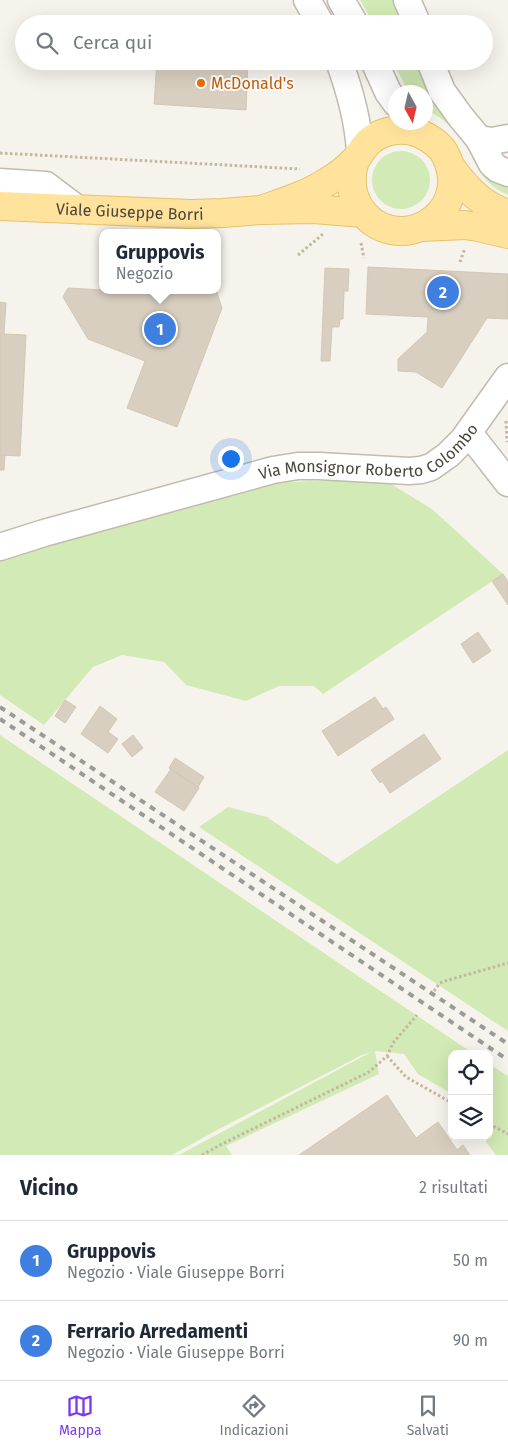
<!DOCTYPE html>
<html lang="it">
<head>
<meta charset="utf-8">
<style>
  :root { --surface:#fff; --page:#f6f6f7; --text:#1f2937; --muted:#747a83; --line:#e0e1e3; --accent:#7c3aed }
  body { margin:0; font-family:"Fira Sans",sans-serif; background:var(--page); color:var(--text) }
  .controls { position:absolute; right:15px; bottom:15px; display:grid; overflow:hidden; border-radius:10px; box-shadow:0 5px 20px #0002 }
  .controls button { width:45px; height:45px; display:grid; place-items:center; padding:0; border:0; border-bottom:1px solid var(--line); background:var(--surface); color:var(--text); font:25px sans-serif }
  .compass { position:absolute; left:388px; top:85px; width:45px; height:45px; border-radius:50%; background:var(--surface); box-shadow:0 5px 20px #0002; rotate:172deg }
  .you { position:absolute; left:230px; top:458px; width:18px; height:18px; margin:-12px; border:4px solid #fff; border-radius:50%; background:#1a73e8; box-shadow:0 0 0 8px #1a73e833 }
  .badge { display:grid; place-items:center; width:32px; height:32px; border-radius:50%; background:var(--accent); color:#fff; font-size:16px; font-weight:700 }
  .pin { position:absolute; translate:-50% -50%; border:2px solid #fff; box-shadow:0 1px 5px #0006 }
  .popup { position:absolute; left:99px; top:229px; width:122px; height:65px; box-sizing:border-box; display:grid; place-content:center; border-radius:10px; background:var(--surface); filter:drop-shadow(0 1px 4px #0005); font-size:16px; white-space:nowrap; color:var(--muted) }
  .popup b { font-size:19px; color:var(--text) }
  .popup::after { content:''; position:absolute; left:50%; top:100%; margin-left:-10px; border:10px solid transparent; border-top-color:var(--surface) }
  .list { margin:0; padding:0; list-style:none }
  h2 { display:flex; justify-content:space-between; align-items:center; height:65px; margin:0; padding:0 20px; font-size:21px }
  h2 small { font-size:16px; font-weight:400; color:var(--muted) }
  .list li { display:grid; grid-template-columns:32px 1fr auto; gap:15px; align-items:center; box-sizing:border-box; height:80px; padding:0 20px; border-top:1px solid var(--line) }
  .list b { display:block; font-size:19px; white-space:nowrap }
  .list p { margin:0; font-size:16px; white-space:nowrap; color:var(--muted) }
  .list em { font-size:16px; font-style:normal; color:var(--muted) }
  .icon { flex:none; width:28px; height:28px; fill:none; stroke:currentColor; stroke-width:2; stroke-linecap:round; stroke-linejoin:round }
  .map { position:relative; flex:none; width:508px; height:1155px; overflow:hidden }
  .search { position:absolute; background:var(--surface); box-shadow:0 5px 20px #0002; left:15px; right:15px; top:15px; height:55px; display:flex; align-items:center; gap:12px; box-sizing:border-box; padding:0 18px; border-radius:28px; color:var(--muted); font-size:19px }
  .sheet { height:225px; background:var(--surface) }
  nav { display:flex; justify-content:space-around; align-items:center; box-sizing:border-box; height:70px; border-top:1px solid var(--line); background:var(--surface); font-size:14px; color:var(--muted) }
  nav a { display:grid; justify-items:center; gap:2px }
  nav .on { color:var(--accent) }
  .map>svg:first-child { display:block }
  .green { fill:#d2eab5 }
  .building { fill:#d8cfc1; stroke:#d3c7b4 }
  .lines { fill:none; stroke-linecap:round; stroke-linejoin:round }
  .minor-casing { stroke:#c2bbae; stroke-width:29 }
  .major-casing { stroke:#e6c16a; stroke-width:30 }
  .path { stroke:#c4b79f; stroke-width:3; stroke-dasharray:2.5 2.5; stroke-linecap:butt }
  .minor { stroke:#fff; stroke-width:26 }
  .major { stroke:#ffe39c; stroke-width:28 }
  .rail { stroke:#9a9a9a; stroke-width:4; stroke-dasharray:6 6; stroke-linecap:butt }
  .food-dot { fill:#e8710a; stroke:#fff; stroke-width:2 }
  .labels { text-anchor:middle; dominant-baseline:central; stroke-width:4; stroke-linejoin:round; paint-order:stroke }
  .food-label { font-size:16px; fill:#c56008; stroke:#fff; text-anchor:start }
  .street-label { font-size:16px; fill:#4b4439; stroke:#fff }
</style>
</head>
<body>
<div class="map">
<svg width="508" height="1155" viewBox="0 0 508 1155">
  <rect width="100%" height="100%" fill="#f6f3ec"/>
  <path class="green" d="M360 0H399L409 24H374Z
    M392 61H421L508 182V195C476 181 478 160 459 136 450 124 438 116 426 109V92H409Z
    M372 180a29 29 0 1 1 58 0a29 29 0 1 1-58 0Z
    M331 480 391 484 432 509 503 574 323 694 314 686H279L246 701 186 685 164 662 122 655 93 667 44 725 0 695V559L19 551 273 483Z
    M0 735 474 1054H452V1094L418 1074 404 1054 375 1051 379 1074 226 1146 232 1155H179L371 1052 362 1055 219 1129 172 1155H0Z
    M508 750V1031L199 827 228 807 267 817 337 864Z
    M489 1064 508 1076V1155H496L486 1142 487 1136H489L491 1115 489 1114Z"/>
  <path class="building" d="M157 61H248L246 110 154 104Z
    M368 267 508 274V319L487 318 442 388 416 372 398 371V359L427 332 428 317 366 314Z
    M325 268 349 269 348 291H344L343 319H340L339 327H332L330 361H321Z
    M68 288 102 290H216L222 308 177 427 127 408 145 361 88 339 63 297Z
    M0 302 6 303 4 334 26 335 20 456 0 455Z
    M0 455H5L4 470H0Z
    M503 574 508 582V605L492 581Z
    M478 632 491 651 473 663 461 644Z
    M375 697 383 709 386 707 394 719 338 756 322 731Z
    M65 700 76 707 65 723 55 716Z
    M100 706 117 719 108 732 118 739 108 753 81 734Z
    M424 734 441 759 390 793 382 781 380 783 371 770Z
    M133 735 143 748 132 757 122 744Z
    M175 758 204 777 198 787 169 768Z
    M171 769 199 788 184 811 155 792Z
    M387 1095 416 1138 438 1122 457 1150 463 1145 470 1155H299Z"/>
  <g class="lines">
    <g class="minor-casing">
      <g id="minor">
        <path d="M307 0 321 24"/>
        <path d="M341 0 355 24"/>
        <path d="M407 0 417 23"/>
        <path d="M339 61C350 91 358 120 360 151"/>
        <path d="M374 61 388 92 396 103"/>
        <path d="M430 61 442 91 460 116 479 139 492 164 498 169 508 173"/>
        <path d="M479 139 492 141 508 138"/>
        <path d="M0 182 46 185 79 210"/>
        <path d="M469 433 508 483"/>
        <path id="s1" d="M0 547 44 533 273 470 298 466H319L409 471 421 470 431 467 448 455 463 440 508 377"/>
      </g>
    </g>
    <g class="major-casing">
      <g id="major">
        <path d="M450 166C466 188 482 206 508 214"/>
        <path id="s2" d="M0 206 191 214 223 213 261 210 314 209 363 213"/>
        <path d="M261 210C283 202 307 195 327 182 337 176 347 169 354 161 360 155 363 146 371 140 384 130 405 126 421 134 431 139 441 145 446 156 475 217 393 260 359 207 350 192 350 176 355 160"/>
        <path d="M422 227 465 225 478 227 508 234"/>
      </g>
    </g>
    <path class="path" d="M0 153 300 169
      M361 243 364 258
      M298 255 323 234
      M460 262 465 248
      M506 421 507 442
      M434 991 440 983 445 981 508 963
      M387 1056 406 1077 452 1103
      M489 1124 508 1134
      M202 1155 222 1144 369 1072 387 1056 393 1043 417 1015"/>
    <use href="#minor" class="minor"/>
    <use href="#major" class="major"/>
    <path class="rail" d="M0 707 508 1044
      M0 719 508 1060"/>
  </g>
  <circle class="food-dot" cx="201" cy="83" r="5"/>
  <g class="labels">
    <g class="food-label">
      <text x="211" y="83">McDonald's</text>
    </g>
    <g class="street-label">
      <text stroke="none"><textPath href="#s2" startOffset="130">Viale Giuseppe Borri</textPath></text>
      <text stroke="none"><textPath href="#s1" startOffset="386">Via Monsignor Roberto Colombo</textPath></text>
    </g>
  </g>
</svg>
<div class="controls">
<button><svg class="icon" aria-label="locate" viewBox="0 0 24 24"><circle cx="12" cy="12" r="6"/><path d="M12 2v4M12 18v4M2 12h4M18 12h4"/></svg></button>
<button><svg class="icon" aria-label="layers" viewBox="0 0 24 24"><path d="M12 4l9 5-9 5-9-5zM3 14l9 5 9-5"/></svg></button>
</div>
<svg class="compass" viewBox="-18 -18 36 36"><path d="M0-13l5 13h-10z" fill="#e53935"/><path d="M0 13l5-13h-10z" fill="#747a83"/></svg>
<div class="you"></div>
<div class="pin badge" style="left:160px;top:329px;background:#3f7fe0">1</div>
<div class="popup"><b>Gruppovis</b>Negozio</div>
<div class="pin badge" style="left:443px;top:292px;background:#3f7fe0">2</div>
<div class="search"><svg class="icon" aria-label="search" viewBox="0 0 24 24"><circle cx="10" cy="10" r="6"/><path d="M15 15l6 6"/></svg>Cerca qui</div>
</div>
<section class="sheet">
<h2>Vicino<small>2 risultati</small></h2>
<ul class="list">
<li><span class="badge" style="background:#3f7fe0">1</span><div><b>Gruppovis</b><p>Negozio · Viale Giuseppe Borri</p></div><em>50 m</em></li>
<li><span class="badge" style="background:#3f7fe0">2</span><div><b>Ferrario Arredamenti</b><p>Negozio · Viale Giuseppe Borri</p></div><em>90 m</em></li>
</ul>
</section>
<nav>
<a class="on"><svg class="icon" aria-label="map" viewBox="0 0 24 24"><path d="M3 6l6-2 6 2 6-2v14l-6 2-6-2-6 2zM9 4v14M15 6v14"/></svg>Mappa</a>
<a><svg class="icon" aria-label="directions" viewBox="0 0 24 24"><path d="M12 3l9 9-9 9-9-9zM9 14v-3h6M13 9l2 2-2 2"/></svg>Indicazioni</a>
<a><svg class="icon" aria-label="saved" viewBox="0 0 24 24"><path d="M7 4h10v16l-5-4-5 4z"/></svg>Salvati</a>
</nav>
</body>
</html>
